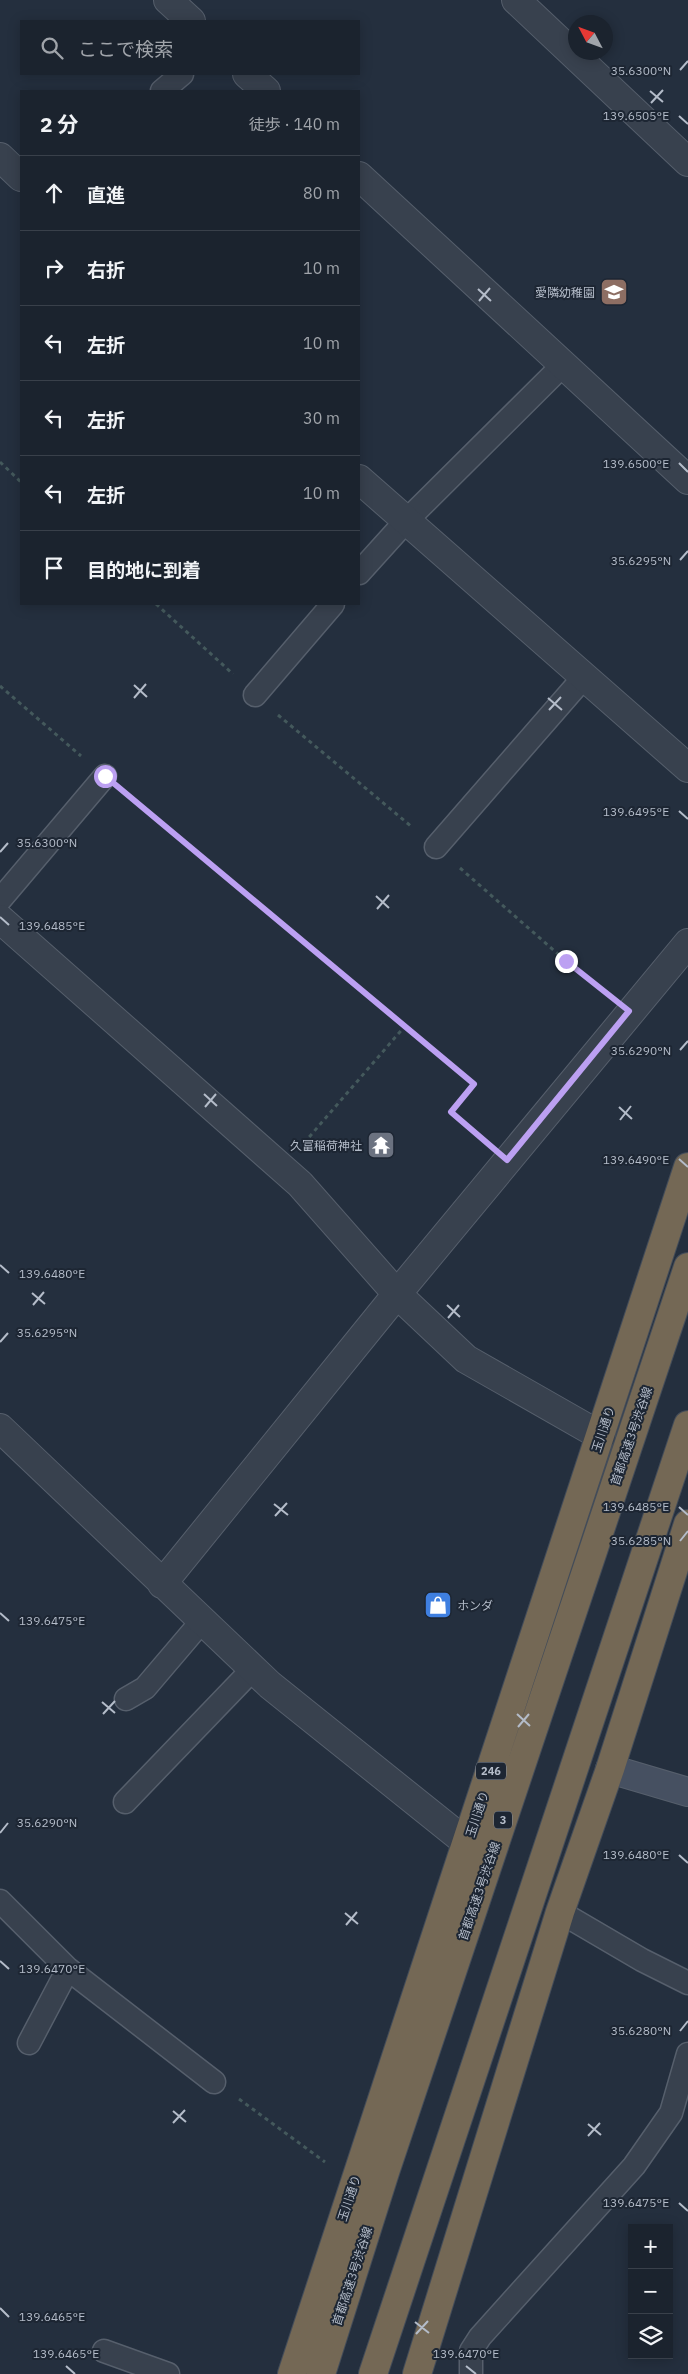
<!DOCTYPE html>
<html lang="ja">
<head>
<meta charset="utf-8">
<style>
  :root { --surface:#1b232e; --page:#242b36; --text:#f1f3f6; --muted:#a0a4aa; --line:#39404a }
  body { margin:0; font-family:"IBM Plex Sans","Noto Sans JP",sans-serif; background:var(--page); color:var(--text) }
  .controls { position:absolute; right:15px; bottom:15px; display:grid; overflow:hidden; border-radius:0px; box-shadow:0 2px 12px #0003 }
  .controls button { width:45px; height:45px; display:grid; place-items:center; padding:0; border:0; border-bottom:1px solid var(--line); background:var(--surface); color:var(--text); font:25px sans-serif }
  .compass { position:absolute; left:568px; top:15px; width:45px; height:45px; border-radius:50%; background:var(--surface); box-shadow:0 2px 12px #0003; rotate:311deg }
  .stop { position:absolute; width:15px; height:15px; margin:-11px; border:4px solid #bca0f2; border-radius:50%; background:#fff }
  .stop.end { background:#bca0f2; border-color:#fff; box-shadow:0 1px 5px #0008 }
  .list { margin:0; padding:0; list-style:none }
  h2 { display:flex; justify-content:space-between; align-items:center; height:65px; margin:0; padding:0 20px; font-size:21px }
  h2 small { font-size:16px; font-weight:400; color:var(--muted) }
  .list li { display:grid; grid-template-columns:32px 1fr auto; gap:15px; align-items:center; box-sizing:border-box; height:75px; padding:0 20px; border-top:1px solid var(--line) }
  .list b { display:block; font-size:19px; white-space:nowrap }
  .list em { font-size:16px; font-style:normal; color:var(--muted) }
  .icon { flex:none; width:28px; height:28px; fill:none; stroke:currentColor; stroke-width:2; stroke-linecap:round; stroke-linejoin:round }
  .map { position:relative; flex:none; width:688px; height:2374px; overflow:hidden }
  .search { position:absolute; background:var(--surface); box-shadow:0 2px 12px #0003; left:20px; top:20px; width:340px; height:55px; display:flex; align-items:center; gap:12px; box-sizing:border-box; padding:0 18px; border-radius:0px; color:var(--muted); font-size:19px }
  .panel { position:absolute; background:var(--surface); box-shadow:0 2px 12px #0003; left:20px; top:90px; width:340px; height:515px; border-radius:0px }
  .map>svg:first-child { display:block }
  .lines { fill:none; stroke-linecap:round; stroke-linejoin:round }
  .lane-casing { stroke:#565f6c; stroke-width:25 }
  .street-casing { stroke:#565f6c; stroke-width:30 }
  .secondary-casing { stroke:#565f6c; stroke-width:30 }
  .highway-casing { stroke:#434c59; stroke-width:30 }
  .path { stroke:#44595c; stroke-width:3; stroke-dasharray:4 4; stroke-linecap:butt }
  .lane { stroke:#38414e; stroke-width:22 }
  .street { stroke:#38414e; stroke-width:28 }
  .secondary { stroke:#465061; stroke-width:28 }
  .highway { stroke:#746855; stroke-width:28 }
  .route { stroke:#bca0f2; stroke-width:6 }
  .ticks { fill:none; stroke:#b4bcc9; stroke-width:2 }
  .labels { text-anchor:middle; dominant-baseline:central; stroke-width:4; stroke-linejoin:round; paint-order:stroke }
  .shield { fill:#1d2633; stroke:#878f9c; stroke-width:1 }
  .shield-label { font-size:11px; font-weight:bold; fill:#b4bcc9 }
  .poi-label { font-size:12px; fill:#b4bcc9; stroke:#1d2633; text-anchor:end }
  .street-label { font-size:12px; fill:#b4bcc9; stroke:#1d2633 }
  .ticks-label { font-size:12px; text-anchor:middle; fill:#b4bcc9; stroke:#1d2633; stroke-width:4; stroke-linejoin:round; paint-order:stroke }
</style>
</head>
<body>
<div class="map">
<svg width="688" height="2374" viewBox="0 0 688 2374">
  <rect width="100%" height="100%" fill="#242f3e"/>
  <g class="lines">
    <g class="lane-casing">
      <path id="lane" d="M162 91 182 74
        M359 573 406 521 563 365
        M255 695 333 604
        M436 847 584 677
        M0 900 105 776
        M126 1699 145 1688 202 1621
        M125 1802 253 1669
        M0 1901 68 1969 214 2082
        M560 1912 642 1960 688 1983
        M29 2043 68 1969
        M104 2351 168 2374
        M471 2374V2351L480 2337 634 2166 671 2113 688 2054"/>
    </g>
    <g class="street-casing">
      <path id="street" d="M168 0 191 21
        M516 0 688 162
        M247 74 266 91
        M0 157 21 177
        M359 176 688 480
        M359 479 688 768
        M0 919 300 1184 397 1294 466 1359 601 1436
        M0 1428 270 1685 467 1843
        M162 1584 397 1294 688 943"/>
    </g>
    <g class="secondary-casing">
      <path id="secondary" d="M610 1769 688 1792"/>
    </g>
    <g class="highway-casing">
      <path id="highway" d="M292 2374 688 1167
        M321 2374 385 2172 688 1267
        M373 2374 688 1425
        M417 2374 560 1912 610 1769 688 1524"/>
    </g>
    <path class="path" d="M0 462 21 482
      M156 604 233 674
      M0 686 81 756
      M278 715 412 827
      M130 797 474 1084 451 1112 482 1138
      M460 868 566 961 603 991
      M304 1143 405 1026
      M239 2099 325 2162"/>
    <use href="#lane" class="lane"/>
    <use href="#street" class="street"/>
    <use href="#secondary" class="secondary"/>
    <use href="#highway" class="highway"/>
  </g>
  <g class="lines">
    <path class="route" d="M105 776 474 1084 451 1112 507 1160 629 1011 566 961"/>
  </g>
  <path class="ticks" d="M680 70 688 61M650 91 663 102M651 103 663 90M679 116 688 124M478 289 491 301M479 301 490 288M679 463 688 472M680 560 688 551M134 685 147 697M134 698 146 684M548 698 562 710M549 710 561 697M679 811 688 819M0 852 8 843M376 896 389 908M377 909 389 895M0 917 9 925M680 1050 688 1041M204 1094 217 1106M205 1107 216 1094M619 1107 632 1119M620 1120 631 1106M679 1159 688 1167M0 1265 9 1273M32 1293 45 1304M33 1305 44 1292M447 1305 460 1317M448 1318 459 1305M0 1342 8 1333M274 1504 288 1515M679 1507 688 1515M275 1516 287 1503M680 1541 688 1531M0 1613 9 1621M102 1702 115 1713M103 1714 115 1701M517 1714 530 1726M518 1727 529 1714M0 1833 8 1823M679 1855 688 1863M345 1913 358 1924M346 1925 357 1912M0 1961 9 1969M680 2031 688 2021M173 2111 186 2122M173 2123 185 2110M588 2124 601 2135M588 2136 600 2123M679 2203 688 2211M0 2308 9 2317M415 2322 429 2333M416 2334 428 2321M66 2366 75 2374M466 2366 476 2374"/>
  <defs>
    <g id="school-square" transform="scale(1.4375)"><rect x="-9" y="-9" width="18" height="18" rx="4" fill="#8d6e63" stroke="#1d2633"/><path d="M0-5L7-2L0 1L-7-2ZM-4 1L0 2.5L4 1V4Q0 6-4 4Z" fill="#fff"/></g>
    <g id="temple-square" transform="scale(1.4375)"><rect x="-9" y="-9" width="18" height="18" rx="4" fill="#6b7280" stroke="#1d2633"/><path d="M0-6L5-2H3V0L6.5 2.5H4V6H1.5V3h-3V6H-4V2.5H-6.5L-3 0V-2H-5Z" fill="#fff"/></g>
    <g id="shop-square" transform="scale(1.4375)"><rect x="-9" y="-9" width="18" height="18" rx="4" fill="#3f7fe0" stroke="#1d2633"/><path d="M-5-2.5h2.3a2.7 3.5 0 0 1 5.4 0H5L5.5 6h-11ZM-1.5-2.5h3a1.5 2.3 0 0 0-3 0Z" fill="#fff"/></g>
  </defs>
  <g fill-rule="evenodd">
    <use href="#school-square" x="614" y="292"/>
    <use href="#temple-square" x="381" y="1145"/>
    <use href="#shop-square" x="438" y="1605"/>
  </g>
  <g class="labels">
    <g class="shield">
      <rect x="476" y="1762.5" width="30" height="17" rx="4"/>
      <rect x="494" y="1811.5" width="18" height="17" rx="4"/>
    </g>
    <g class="shield-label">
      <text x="491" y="1771">246</text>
      <text x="503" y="1820">3</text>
    </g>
    <g class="poi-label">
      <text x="595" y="292">愛隣幼稚園</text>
      <text x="362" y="1145">久富稲荷神社</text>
      <text x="457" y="1605" text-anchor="start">ホンダ</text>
    </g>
    <g class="street-label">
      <text transform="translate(603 1429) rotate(-72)">玉川通り</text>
      <text transform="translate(631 1436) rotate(-71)">首都高速3号渋谷線</text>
      <text transform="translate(477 1814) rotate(-72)">玉川通り</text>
      <text transform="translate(479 1891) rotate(-71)">首都高速3号渋谷線</text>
      <text transform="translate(349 2198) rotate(-72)">玉川通り</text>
      <text transform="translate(352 2276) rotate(-72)">首都高速3号渋谷線</text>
    </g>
  </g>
  <g class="ticks-label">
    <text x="641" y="75">35.6300°N</text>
    <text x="636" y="120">139.6505°E</text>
    <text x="636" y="468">139.6500°E</text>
    <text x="641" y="565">35.6295°N</text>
    <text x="636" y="816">139.6495°E</text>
    <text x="47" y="847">35.6300°N</text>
    <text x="52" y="930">139.6485°E</text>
    <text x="641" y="1055">35.6290°N</text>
    <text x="636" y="1164">139.6490°E</text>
    <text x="52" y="1278">139.6480°E</text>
    <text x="47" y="1337">35.6295°N</text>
    <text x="636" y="1511">139.6485°E</text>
    <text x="641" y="1545">35.6285°N</text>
    <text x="52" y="1625">139.6475°E</text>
    <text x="47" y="1827">35.6290°N</text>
    <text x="636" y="1859">139.6480°E</text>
    <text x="52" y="1973">139.6470°E</text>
    <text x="641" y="2035">35.6280°N</text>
    <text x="636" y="2207">139.6475°E</text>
    <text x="52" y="2321">139.6465°E</text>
    <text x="66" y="2358">139.6465°E</text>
    <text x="466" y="2358">139.6470°E</text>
  </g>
</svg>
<div class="controls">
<button>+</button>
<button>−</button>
<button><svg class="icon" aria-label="layers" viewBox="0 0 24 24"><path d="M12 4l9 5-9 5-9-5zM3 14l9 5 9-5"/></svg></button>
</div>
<svg class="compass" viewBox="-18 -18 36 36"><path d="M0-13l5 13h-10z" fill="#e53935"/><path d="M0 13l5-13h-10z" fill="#a0a4aa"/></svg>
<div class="stop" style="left:105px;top:776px"></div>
<div class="stop end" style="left:566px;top:961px"></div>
<div class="search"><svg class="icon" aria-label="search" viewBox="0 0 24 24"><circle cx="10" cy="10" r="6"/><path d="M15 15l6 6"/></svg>ここで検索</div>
<section class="panel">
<h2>2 分<small>徒歩 · 140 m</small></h2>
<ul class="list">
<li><svg class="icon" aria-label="ahead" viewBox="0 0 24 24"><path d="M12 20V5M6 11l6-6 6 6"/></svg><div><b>直進</b></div><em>80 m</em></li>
<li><svg class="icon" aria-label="right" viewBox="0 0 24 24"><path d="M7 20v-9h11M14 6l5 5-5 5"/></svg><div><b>右折</b></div><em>10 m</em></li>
<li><svg class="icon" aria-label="left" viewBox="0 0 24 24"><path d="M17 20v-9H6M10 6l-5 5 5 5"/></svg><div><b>左折</b></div><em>10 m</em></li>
<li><svg class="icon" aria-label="left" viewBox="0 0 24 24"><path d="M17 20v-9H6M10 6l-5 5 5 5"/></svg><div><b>左折</b></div><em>30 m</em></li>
<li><svg class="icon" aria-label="left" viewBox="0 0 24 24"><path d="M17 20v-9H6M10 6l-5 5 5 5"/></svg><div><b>左折</b></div><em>10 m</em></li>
<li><svg class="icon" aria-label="arrive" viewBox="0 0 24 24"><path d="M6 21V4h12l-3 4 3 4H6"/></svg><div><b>目的地に到着</b></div></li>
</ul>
</section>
</div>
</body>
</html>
